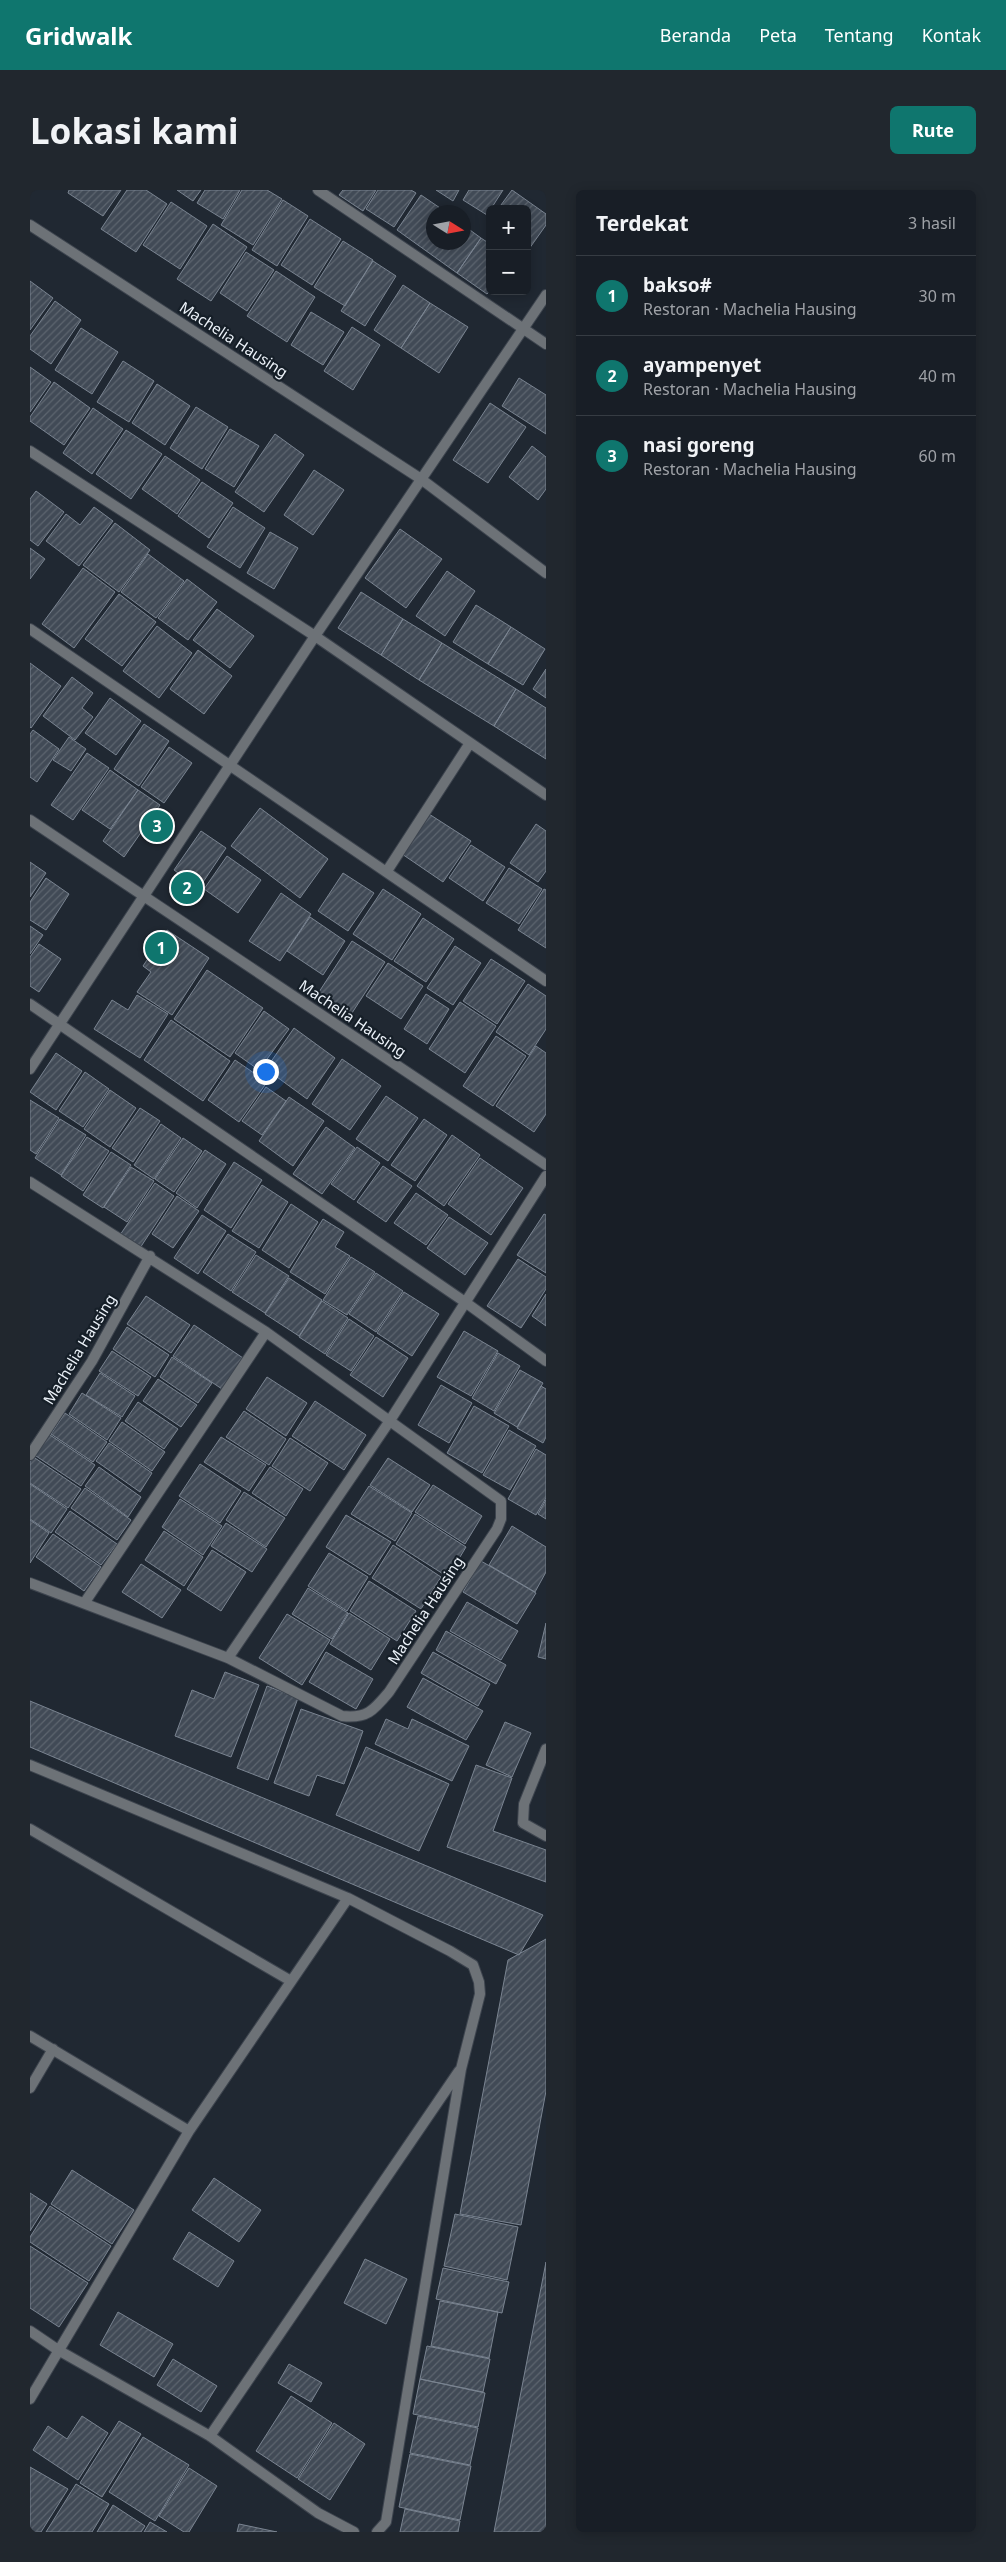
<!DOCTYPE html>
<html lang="id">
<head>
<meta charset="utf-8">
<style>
  :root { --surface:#181e26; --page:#21272e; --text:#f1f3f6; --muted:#9fa2a7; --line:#363c43; --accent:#0f766e }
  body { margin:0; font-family:"Noto Sans",sans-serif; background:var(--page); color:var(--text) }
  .controls { position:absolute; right:15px; top:15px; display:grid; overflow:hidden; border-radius:8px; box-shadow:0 2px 12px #0003 }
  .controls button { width:45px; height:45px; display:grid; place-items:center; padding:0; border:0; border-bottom:1px solid var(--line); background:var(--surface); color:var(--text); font:25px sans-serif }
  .compass { position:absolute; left:396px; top:15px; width:45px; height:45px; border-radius:50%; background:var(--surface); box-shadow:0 2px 12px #0003; rotate:101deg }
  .you { position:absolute; left:235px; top:881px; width:18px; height:18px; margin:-12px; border:4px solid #fff; border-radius:50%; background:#1a73e8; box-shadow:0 0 0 8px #1a73e833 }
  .badge { display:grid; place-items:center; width:32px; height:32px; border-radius:50%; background:var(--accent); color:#fff; font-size:16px; font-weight:700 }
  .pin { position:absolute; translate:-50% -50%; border:2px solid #fff; box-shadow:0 1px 5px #0006 }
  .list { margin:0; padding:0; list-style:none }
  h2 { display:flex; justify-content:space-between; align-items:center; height:65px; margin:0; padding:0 20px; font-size:21px }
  h2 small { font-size:16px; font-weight:400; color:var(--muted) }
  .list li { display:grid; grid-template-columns:32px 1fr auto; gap:15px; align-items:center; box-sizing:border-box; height:80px; padding:0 20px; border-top:1px solid var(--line) }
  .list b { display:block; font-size:19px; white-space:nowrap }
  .list p { margin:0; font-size:16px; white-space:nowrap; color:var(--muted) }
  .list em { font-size:16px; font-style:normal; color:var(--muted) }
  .map { position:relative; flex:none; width:516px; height:2342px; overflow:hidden; border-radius:8px }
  header { display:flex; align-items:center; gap:30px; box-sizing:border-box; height:70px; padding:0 25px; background:var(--accent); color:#fff }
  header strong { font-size:24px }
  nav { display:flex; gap:28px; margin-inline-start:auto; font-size:18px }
  .intro { display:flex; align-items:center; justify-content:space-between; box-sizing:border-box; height:120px; padding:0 30px }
  h1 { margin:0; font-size:35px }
  .button { padding:12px 22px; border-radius:8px; background:var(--accent); color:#fff; font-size:18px; font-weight:700 }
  main { display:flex; gap:30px; padding:0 30px }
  aside { flex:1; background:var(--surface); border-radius:8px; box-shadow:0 2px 12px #0003 }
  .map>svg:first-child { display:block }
  .building { fill:url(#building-hatch); stroke:#7a8491 }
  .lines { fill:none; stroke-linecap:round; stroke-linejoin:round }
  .service-casing { stroke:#3d444e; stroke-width:12 }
  .minor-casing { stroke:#3d444e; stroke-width:12 }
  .service { stroke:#6d7277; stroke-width:10 }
  .minor { stroke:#6d7277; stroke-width:10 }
  .labels { text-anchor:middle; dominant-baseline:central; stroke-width:4.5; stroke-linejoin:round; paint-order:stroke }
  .street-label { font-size:15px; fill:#ecf2f9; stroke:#161f28 }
</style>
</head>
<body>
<header>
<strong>Gridwalk</strong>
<nav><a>Beranda</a><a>Peta</a><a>Tentang</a><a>Kontak</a></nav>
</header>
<div class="intro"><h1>Lokasi kami</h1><a class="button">Rute</a></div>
<main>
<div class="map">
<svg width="516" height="2342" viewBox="0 0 516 2342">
  <defs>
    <pattern id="building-hatch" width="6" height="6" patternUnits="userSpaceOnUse" patternTransform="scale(1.25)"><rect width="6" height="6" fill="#414a56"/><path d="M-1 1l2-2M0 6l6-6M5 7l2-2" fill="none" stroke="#5d656f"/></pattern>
  </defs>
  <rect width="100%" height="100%" fill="#202832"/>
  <path class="building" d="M39 0H91L73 26 38 3Z
    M97 0H116L137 14 106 62 71 39Z
    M147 0H171L163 11Z
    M175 0H210L193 29 167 13Z
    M212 0H237L252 9 223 55 191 35Z
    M313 0H346L333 21 309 5Z
    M348 0H381L386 3 364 37 336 19Z
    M406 0H429L423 11Z
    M439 0H473L457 25 433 10Z
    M482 0 516 24V35L499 59 497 19H468Z
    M391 5 416 22H403V52H433V35L451 48 427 83 367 40Z
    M253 10 278 26 247 76 222 60Z
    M141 12 177 36 150 79 113 55Z
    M280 29 311 49 282 95 251 75Z
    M183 34 217 57 181 111 147 89Z
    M451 48 460 54V101L457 104 427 83Z
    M313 51 343 70 315 116 284 97Z
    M216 62 244 80 217 121 190 103Z
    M343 71 366 86 335 136 311 121Z
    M246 81 285 107 257 152 217 126Z
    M0 91 23 108 0 140Z
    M373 95 400 113 371 158 344 140Z
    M25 111 51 130 21 174 0 159V146Z
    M400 113 438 137 409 183 371 158Z
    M281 122 314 142 293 175 261 155Z
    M322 137 350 155 323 200 294 181Z
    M51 138 88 162 62 204 25 180Z
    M93 171 124 191 99 232 67 212Z
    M0 177 21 192 0 222Z
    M489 188 516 205V244L472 216Z
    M24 192 60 218 34 255 0 231V227Z
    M127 194 160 216 135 255 102 233Z
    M460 213 496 237 458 293 423 270Z
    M166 217 198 237 172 279 140 258Z
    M63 218 93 239 62 284 33 263Z
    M200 239 229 256 204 297 175 279Z
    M96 240 132 264 101 309 66 284Z
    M245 244 274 265 234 322 205 302Z
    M502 256 516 267V299L508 310 479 287Z
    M135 266 170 290 147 324 112 299Z
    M284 280 314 300 283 345 254 325Z
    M172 292 203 313 179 348 148 326Z
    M6 301 34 322 8 356 0 350V309Z
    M64 317 83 331 49 376 16 351 36 324 50 335Z
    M203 317 235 338 210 378 177 357Z
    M85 333 120 360 89 402 53 375Z
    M370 339 412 369 376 418 335 388Z
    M240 342 268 358 244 399 217 383Z
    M0 358 15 369 0 389Z
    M118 364 154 391 126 428 91 402Z
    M53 378 85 402 44 458 12 434Z
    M417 381 445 401 415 446 386 426Z
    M157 389 187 412 158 450 128 428Z
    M331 402 373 429 351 465 308 438Z
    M89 404 126 432 92 476 55 449Z
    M446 415 481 437 458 474 423 452Z
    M187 419 224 446 200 478 163 450Z
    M373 429 412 453 389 490 351 465Z
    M127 436 162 463 129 508 93 481Z
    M481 437 515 459 493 495 458 474Z
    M412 453 486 499 464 536 389 490Z
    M168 460 202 486 174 524 140 499Z
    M0 473 31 496 1 538 0 537Z
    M516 479V508L503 499Z
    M42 487 63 503 52 518 63 527 45 550 13 526Z
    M486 499 516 518V569L464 536Z
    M80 508 111 531 86 565 55 543Z
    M114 534 139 551 109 596 84 579Z
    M3 540 29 559 7 592 0 587V544Z
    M39 547 56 559 41 581 23 570Z
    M139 557 162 573 134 613 111 597Z
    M57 563 79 578 43 630 21 615Z
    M80 580 108 600 80 639 52 620Z
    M108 600 130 615 94 667 73 651Z
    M230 618 298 669 270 708 201 656Z
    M399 624 441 651 413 692 372 664Z
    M506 634 516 641V681L508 692 480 673Z
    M171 641 196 658 169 698 144 680Z
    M441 655 475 677 453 711 419 688Z
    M197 666 231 690 208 723 174 699Z
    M0 672 16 683 0 707Z
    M479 678 512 699 489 734 456 713Z
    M313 683 344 703 318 741 288 721Z
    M16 688 39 704 16 740 0 730V712Z
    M353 699 391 724 362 770 323 744Z
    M514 699 516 700V758L488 740Z
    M251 703 281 724 250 771 219 751Z
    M280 727 315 751 293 785 257 761Z
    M393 728 424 749 396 792 364 771Z
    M0 736 13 745 0 764Z
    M137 740 179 768 142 825 107 802 121 782 113 776Z
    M322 751 355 772 322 823 289 802Z
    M9 754 31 769 9 802 0 796V767Z
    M425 756 451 773 423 815 397 798Z
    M461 769 495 791 467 834 433 811Z
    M358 773 393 796 371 829 336 806Z
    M177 780 233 818 200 867 144 829Z
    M498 794 516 806V839L499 865 466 842Z
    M396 804 419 819 397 854 374 839Z
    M107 805 138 824 110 868 64 839 82 810 98 820Z
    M430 812 466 836 435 883 399 859Z
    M234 821 259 839 229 880 205 863Z
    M141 830 200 871 173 911 114 870Z
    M264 838 305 868 277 909 236 879Z
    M466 846 496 866 463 916 433 896Z
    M506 856 516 863V924L504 942 466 916Z
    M26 863 52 881 26 920 0 902Z
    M312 869 351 896 320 940 282 914Z
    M205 870 237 892 209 932 178 910Z
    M55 882 79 899 53 937 29 921Z
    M236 897 256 911 232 945 212 931Z
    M80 900 106 918 80 957 54 939Z
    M356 906 388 928 358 971 326 949Z
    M259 907 294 931 263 976 229 951Z
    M0 910 29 928 6 964 0 960Z
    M110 918 130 931 103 972 82 958Z
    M30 929 56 945 31 985 5 968Z
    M394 929 417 945 385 991 361 975Z
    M131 934 151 948 124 989 104 975Z
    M296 937 325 958 292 1004 263 984Z
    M422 945 450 965 414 1016 387 996Z
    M57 947 79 961 53 1001 31 986Z
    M153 948 172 961 144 1002 125 989Z
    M327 957 350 973 324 1010 301 994Z
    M175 960 196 974 167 1018 146 1003Z
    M81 962 101 975 73 1018 53 1005Z
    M450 968 493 998 461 1045 418 1014Z
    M204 972 232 990 201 1038 174 1020Z
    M353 976 382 996 356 1032 327 1012Z
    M101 977 124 991 97 1032 74 1017Z
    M125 993 144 1006 110 1058 90 1045Z
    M232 995 258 1012 229 1058 202 1041Z
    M386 1003 418 1025 396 1055 364 1033Z
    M147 1006 169 1021 143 1058 122 1044Z
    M261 1014 288 1032 259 1078 232 1060Z
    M514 1024 516 1025V1083L487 1065Z
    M172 1025 196 1041 168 1084 144 1068Z
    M419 1027 458 1053 435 1085 397 1058Z
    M293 1029 314 1042 305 1057 320 1066 295 1104 260 1082Z
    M198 1044 226 1062 201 1101 173 1082Z
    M226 1065 259 1086 235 1123 202 1102Z
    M321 1067 345 1082 317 1125 293 1110Z
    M488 1069 516 1087V1099L491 1138 457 1116Z
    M346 1083 373 1101 346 1142 319 1124Z
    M259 1088 292 1110 269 1146 235 1124Z
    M374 1102 409 1124 382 1166 347 1143Z
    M516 1104V1136L502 1126Z
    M116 1106 160 1135 141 1163 97 1134Z
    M292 1111 318 1128 295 1164 269 1147Z
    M319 1129 344 1146 321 1181 296 1165Z
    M164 1135 213 1168 192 1199 143 1166Z
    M97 1137 139 1165 125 1187 83 1159Z
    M434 1141 468 1161 441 1206 407 1187Z
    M346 1147 378 1168 353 1207 320 1185Z
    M82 1161 121 1187 108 1206 69 1181Z
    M468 1163 490 1176 464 1221 442 1208Z
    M142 1167 182 1193 168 1213 130 1187Z
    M490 1180 513 1193 487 1237 464 1223Z
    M70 1183 105 1206 92 1227 56 1205Z
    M237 1187 277 1213 256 1246 216 1219Z
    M128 1189 167 1215 151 1237 113 1211Z
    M411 1195 442 1213 419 1253 388 1235Z
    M511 1196 516 1199V1247L513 1253 487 1238Z
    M52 1203 91 1228 77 1250 39 1224Z
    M285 1211 336 1245 314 1280 262 1246Z
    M108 1212 148 1239 134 1259 95 1231Z
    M444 1216 479 1236 452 1283 417 1263Z
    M214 1221 256 1249 239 1275 196 1247Z
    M35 1223 77 1252 63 1272 21 1244Z
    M92 1232 135 1262 122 1281 79 1251Z
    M479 1240 506 1256 480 1300 453 1285Z
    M17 1243 65 1275 51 1296 3 1264Z
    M191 1247 236 1275 219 1301 174 1272Z
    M260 1248 298 1273 280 1301 242 1276Z
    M79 1253 122 1283 110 1302 66 1271Z
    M506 1259 516 1265V1308L506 1325 478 1309Z
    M2 1266 51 1299 38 1318 0 1293V1270Z
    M358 1268 400 1295 382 1322 340 1295Z
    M170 1274 211 1301 190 1333 149 1306Z
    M69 1277 111 1307 98 1327 55 1296Z
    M240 1277 273 1299 256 1326 222 1303Z
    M0 1294 37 1319 21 1343 0 1329Z
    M403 1295 452 1326 435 1354 385 1322Z
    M339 1296 382 1323 365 1351 321 1324Z
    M55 1298 101 1330 87 1350 41 1318Z
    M214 1302 255 1328 236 1357 196 1330Z
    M150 1309 192 1336 173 1365 132 1337Z
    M516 1310V1329L508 1324Z
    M40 1321 87 1354 71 1375 25 1342Z
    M385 1324 436 1357 418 1387 366 1354Z
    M316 1325 361 1352 340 1385 296 1357Z
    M0 1330 19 1343 0 1373Z
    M196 1333 237 1359 222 1382 181 1356Z
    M482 1336 516 1357V1382L505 1402 459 1375Z
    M134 1341 173 1367 154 1396 115 1370Z
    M23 1344 71 1377 54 1401 6 1367Z
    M363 1355 411 1387 391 1419 342 1388Z
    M182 1360 216 1382 191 1421 157 1399Z
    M299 1363 338 1387 317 1421 278 1396Z
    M451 1371 506 1403 487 1434 433 1402Z
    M111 1374 151 1400 132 1428 92 1402Z
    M339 1391 386 1421 367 1451 320 1421Z
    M278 1398 318 1423 302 1449 262 1424Z
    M437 1412 488 1441 471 1470 420 1441Z
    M319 1423 360 1449 341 1480 300 1454Z
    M257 1424 300 1450 272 1495 229 1468Z
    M516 1433V1469L508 1467Z
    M416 1441 476 1475 466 1494 406 1460Z
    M296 1462 343 1489 326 1519 279 1492Z
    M403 1462 460 1494 448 1516 391 1483Z
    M195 1482 229 1495 201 1567 145 1546 162 1500 184 1509Z
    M393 1488 453 1521 436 1550 377 1517Z
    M237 1496 268 1508 238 1590 207 1578Z
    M0 1511 404 1679 513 1725 489 1765 0 1557Z
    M271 1519 333 1541 314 1594 287 1585 279 1606 244 1593Z
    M356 1529 378 1539 382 1529 439 1556 422 1591 345 1554Z
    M475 1532 501 1543 482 1587 456 1575Z
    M336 1557 419 1594 389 1661 306 1625Z
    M446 1575 482 1588 463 1641 516 1660V1692L417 1657Z
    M516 1749V1901L491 2035 430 2024 478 1770Z
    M42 1980 104 2020 82 2054 21 2014Z
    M184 1988 231 2020 209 2052 162 2020Z
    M0 2003 17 2014 0 2041Z
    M20 2016 81 2056 59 2091 0 2052V2047Z
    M425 2024 488 2037 477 2090 414 2076Z
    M159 2042 204 2071 188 2097 143 2069Z
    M0 2056 58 2093 29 2137 0 2118Z
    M335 2069 377 2089 356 2134 314 2113Z
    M516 2072V2342H464Z
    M413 2078 479 2092 472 2123 406 2109Z
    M410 2111 468 2122 459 2168 401 2156Z
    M88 2122 143 2154 124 2187 70 2155Z
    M397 2156 460 2169 453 2202 390 2189Z
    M143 2169 187 2196 171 2222 127 2195Z
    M259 2174 292 2193 281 2212 248 2193Z
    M390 2189 455 2203 448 2237 383 2224Z
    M261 2206 302 2233 267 2288 226 2261Z
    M52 2226 78 2243 48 2290 3 2260 18 2236 37 2249Z
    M388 2226 448 2238 440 2275 380 2263Z
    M89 2231 111 2244 72 2307 50 2293Z
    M304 2233 335 2254 300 2310 268 2289Z
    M113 2247 159 2275 125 2331 79 2302Z
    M380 2264 441 2276 430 2330 369 2317Z
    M0 2277 38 2299 11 2342H0Z
    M159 2278 187 2296 159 2342H154L129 2326Z
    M46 2294 79 2314 62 2342H16Z
    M83 2315 115 2336 111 2342H67Z
    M375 2319 430 2331 428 2342H370Z
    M120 2332 137 2342H114Z
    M209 2334 247 2342H207Z"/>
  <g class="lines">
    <g class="service-casing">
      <path id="service" d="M516 1559 494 1614 493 1633 516 1646"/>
    </g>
    <g class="minor-casing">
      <path id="minor" d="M288 0 516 154
        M0 35 391 289 516 383
        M0 261 285 446 516 605
        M0 439 516 791
        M0 630 516 975
        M357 681 440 553
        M0 814 435 1112 516 1171
        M0 879 285 446 516 105
        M0 992 236 1142 471 1311V1329L467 1339 359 1502C344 1520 337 1529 312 1526L198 1468 0 1393
        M0 1265 62 1171 120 1066
        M55 1412 236 1142
        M198 1468 359 1232 516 986
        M0 1575 318 1708 420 1761 443 1775 449 1792 450 1804 431 1879 356 2332 347 2342
        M0 1639 261 1791
        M0 1846 159 1941
        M0 1898 23 1859
        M0 2141 28 2160 180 2246 288 2323 324 2342
        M0 2209 159 1941 318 1708
        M180 2246 429 1881"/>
    </g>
    <use href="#service" class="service"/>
    <use href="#minor" class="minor"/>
  </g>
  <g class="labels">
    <g class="street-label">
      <text transform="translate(204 149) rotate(33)">Machelia Hausing</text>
      <text transform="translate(323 828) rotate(34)">Machelia Hausing</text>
      <text transform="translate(49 1159) rotate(-59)">Machelia Hausing</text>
      <text transform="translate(395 1420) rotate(-57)">Machelia Hausing</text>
    </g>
  </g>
</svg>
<div class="controls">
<button>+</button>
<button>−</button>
</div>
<svg class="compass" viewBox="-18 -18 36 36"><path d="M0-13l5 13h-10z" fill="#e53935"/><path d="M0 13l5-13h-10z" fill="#9fa2a7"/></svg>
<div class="you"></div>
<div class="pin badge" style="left:131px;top:758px">1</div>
<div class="pin badge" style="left:157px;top:698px">2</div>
<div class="pin badge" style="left:127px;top:636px">3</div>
</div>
<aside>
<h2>Terdekat<small>3 hasil</small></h2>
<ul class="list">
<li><span class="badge">1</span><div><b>bakso#</b><p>Restoran · Machelia Hausing</p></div><em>30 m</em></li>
<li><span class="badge">2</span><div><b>ayampenyet</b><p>Restoran · Machelia Hausing</p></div><em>40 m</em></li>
<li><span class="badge">3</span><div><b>nasi goreng</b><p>Restoran · Machelia Hausing</p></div><em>60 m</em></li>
</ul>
</aside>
</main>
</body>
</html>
